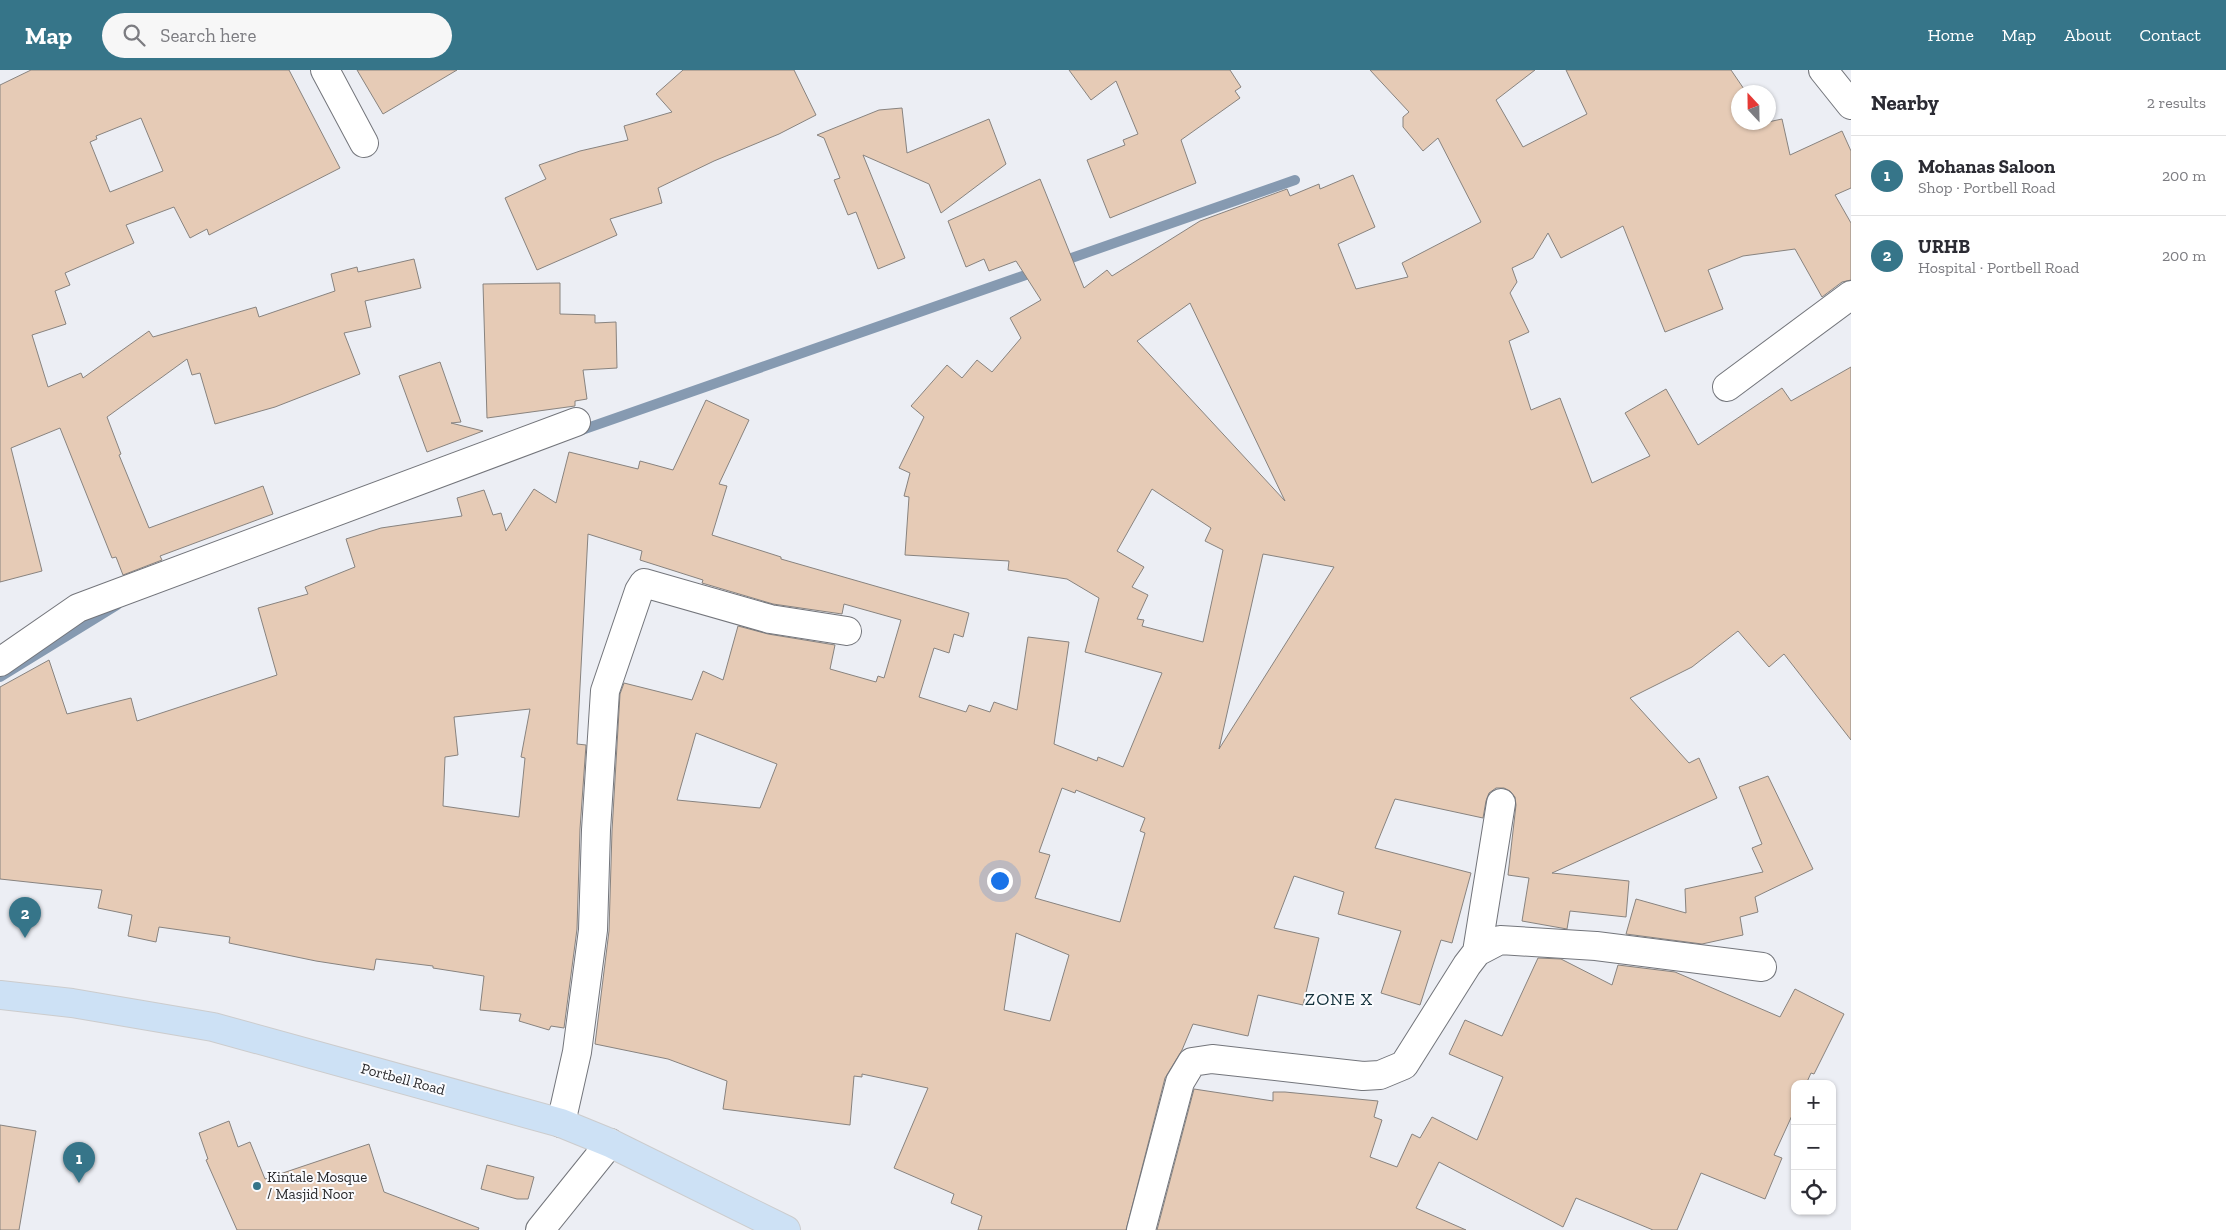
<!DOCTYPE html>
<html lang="en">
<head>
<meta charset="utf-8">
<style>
  :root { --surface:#fff; --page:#f7f7f7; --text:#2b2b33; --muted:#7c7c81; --line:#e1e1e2; --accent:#367589 }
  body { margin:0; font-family:"Zilla Slab",serif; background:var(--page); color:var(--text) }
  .controls { position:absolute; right:15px; bottom:15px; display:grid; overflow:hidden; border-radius:10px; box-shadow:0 1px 4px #0004 }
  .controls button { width:45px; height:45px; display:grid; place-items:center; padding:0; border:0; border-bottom:1px solid var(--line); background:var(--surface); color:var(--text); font:25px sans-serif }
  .compass { position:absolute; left:1731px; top:15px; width:45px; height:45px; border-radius:50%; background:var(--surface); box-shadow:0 1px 4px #0004; rotate:338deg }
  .you { position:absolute; left:999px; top:810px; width:18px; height:18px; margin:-12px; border:4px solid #fff; border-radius:50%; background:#1a73e8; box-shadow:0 0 0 8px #1a73e833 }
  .badge { display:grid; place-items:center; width:32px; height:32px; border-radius:50%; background:var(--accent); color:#fff; font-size:16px; font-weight:700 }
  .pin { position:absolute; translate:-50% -41px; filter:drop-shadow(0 1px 2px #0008) }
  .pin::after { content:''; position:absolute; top:26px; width:18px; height:15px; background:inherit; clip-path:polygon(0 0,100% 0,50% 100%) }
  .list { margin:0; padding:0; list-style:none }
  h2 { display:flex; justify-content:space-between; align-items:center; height:65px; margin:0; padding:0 20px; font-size:21px }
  h2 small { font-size:16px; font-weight:400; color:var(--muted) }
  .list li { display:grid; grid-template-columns:32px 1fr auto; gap:15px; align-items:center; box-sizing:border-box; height:80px; padding:0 20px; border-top:1px solid var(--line) }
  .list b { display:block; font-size:19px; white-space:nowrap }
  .list p { margin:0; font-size:16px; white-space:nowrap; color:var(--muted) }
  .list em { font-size:16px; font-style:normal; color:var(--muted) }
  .icon { flex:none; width:28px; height:28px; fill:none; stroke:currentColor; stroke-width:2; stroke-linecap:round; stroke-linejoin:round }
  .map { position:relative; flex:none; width:1851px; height:1160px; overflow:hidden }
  header { display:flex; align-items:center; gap:30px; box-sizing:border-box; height:70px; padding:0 25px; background:var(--accent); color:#fff }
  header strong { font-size:24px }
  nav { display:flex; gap:28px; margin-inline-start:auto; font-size:18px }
  .search { width:350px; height:45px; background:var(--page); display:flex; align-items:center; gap:12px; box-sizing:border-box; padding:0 18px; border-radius:28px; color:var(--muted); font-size:19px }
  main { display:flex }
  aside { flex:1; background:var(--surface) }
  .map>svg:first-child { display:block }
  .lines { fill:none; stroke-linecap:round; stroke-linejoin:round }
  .stream { stroke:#869ab1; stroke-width:10 }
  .building { fill:#e6cbb6; stroke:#88837f; fill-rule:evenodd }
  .minor-casing { stroke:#73757b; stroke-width:30 }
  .major-casing { stroke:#cccccd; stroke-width:30 }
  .minor { stroke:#fff; stroke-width:28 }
  .major { stroke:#cde1f5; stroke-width:28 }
  .poi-dot { fill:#367589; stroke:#fafbfe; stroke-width:2 }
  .labels { text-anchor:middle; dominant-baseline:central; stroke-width:4; stroke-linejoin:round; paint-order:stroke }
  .street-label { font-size:15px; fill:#2a2a2d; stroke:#fafbfe }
  .poi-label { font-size:15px; fill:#2a2a2d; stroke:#fafbfe; text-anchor:start }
  .quarter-label { font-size:18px; letter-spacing:1px; fill:#14323c; stroke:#fafbfe }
</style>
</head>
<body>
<header>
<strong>Map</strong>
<div class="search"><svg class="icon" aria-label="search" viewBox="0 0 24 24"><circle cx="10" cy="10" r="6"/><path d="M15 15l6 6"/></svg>Search here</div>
<nav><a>Home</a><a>Map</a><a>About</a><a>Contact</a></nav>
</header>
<main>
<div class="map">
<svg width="1851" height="1160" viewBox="0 0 1851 1160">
  <rect width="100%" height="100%" fill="#eceef4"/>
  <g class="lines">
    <path class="stream" d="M1060 192 1295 110
      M576 362 1037 201
      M0 607 117 535"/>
  </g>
  <path class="building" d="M31 0H289L340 98 209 165 207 159 190 168 174 137 126 155 134 173 65 203 70 215 55 221 66 254 32 265 48 317 81 303 83 308 149 261 153 267 256 237 259 247 335 221 331 204 357 197 358 202 414 189 421 218 365 231 371 257 344 263 360 304 275 337 215 354 200 303 192 305 187 289 107 347 121 384 119 385 149 458 263 416 273 444 160 486 162 490 123 505 116 487 112 488 60 358 11 378 42 501 0 512V15ZM141 48 163 101 110 122 90 72 97 69 96 66Z
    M357 0H457L383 44Z
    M683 0H794L816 45 779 64 714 91 658 118 662 133 610 149 617 165 537 200 505 128 546 109 539 95 580 81 628 70 624 56 672 42 656 24Z
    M1069 0H1230L1241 17 1235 21 1240 28 1181 70 1196 113 1110 148 1087 90 1125 75 1123 70 1138 64 1116 11 1091 30Z
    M1370 0H1535L1496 30 1523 77 1587 44 1566 0H1731L1746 22H1738V52H1768L1782 49 1790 85 1842 61 1851 81V118L1835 125 1851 153V210L1842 212 1822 227 1795 179 1743 186 1708 200 1723 239 1665 262 1623 156 1561 188 1548 163 1533 188 1512 198 1517 212 1510 223 1529 262 1509 271 1531 340 1560 328 1592 413 1650 386 1625 343 1666 319 1698 375 1782 318 1791 331 1851 297V670L1784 584 1769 597 1738 561 1692 597 1630 628 1689 693 1699 688 1717 728 1552 803 1629 811 1626 847 1570 841 1567 859 1522 851 1529 808 1508 805 1516 735 1515 727 1510 721 1504 718H1496L1489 723 1486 731 1483 748 1395 729 1375 778 1471 803 1452 873 1441 870 1420 935 1381 923 1401 861 1338 844 1344 822 1294 806 1274 858 1319 868 1303 935 1258 925 1248 966 1193 954 1182 980 1165 1008 1126 1160H978L982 1146 951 1133 954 1124 894 1098 928 1018 862 1004V1007L854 1006 850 1055 723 1039 727 1011 668 989 595 974 609 861 612 761 620 624 624 613 692 630 703 601 723 610 738 556 768 564 835 575 830 599 876 612 878 606 884 608 901 550 844 534 842 544 773 534 702 513 703 510 640 490 642 481 588 464 577 674 586 675 580 759 577 859 564 958 551 956 549 960 519 951 521 944 480 940 484 906 433 898V896L376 889 374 900 316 891 229 873 230 867 159 857 156 872 128 866 132 845 98 838 102 820 0 809V617L49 590 67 644 131 628 137 651 277 605 258 538 308 524 305 517 355 497 346 469 381 458 462 446 457 428 484 420 493 445 501 443 506 461 534 419 556 433 569 382 638 399 640 391 673 400 706 330 749 350 719 414 727 416 712 465 781 487V489L969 543 963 567 954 564 949 583 934 578 919 627 966 642 969 635 990 642 994 632 1017 640 1028 567 1069 572 1054 674 1097 691 1098 687 1123 697 1162 603 1085 582 1099 528 1067 509 1008 500 1009 491 905 485 909 427 904 426 910 403 899 398 924 347 911 336 947 295 962 308 977 290 992 302 1021 268 1010 248 1041 230 1016 191 989 201 984 189 966 197 948 151 1040 109 1084 218 1107 200 1112 206 1200 151 1287 119 1290 126 1319 114 1320 119 1353 105 1375 157 1338 174 1356 219 1408 207 1402 193 1481 152 1438 68 1423 81 1403 57V47L1409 42ZM1190 233 1285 431 1137 271ZM1152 419 1211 458 1205 471 1223 480 1203 572 1142 556 1144 550 1137 549 1148 525 1132 517 1144 497 1117 481ZM1263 484 1334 497 1219 679ZM530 639 521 687 525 688 519 747 443 736 445 687 458 685 454 647ZM696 663 777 694 760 738 677 730ZM1062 718 1075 723 1076 720 1145 748 1140 761 1145 763 1120 852 1035 828 1050 785 1039 782ZM1016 863 1069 885 1050 951 1004 940Z
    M902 38 907 83 989 49 1006 94 941 143 929 114 863 85 905 188 878 199 856 142 848 145 834 110 840 108 824 68 817 65 879 40Z
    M560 213V244L595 245V253L616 252 617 298 583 300 587 329 575 331V336L487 348 483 214Z
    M440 292 461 352 451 353 483 361 427 382 399 306Z
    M1768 706 1813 799 1755 827 1758 842 1740 847 1743 865 1702 874 1626 864 1636 829 1686 843 1685 819 1763 802 1752 778 1762 774 1739 717Z
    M1538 888 1561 889 1612 915 1618 895 1675 902 1780 947 1795 919 1844 944 1814 1004 1811 1003 1806 1014H1795V1039L1774 1085 1782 1088 1765 1129 1701 1103 1677 1160H1653L1576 1128 1563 1157 1439 1092 1416 1138 1466 1160H1157L1194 1019 1273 1031V1022H1285L1378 1031 1374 1047 1382 1050 1370 1087 1397 1097 1412 1064 1420 1068 1432 1047 1477 1070 1503 1007 1449 984 1465 950 1502 966Z
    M229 1051 238 1077 250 1072 265 1109 369 1074 384 1122 479 1158 478 1160H237L206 1090 208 1089 199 1063Z
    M0 1055 36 1061 19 1160H0Z
    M487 1095 534 1107 528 1129H517L481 1119Z"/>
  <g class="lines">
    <g class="minor-casing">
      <path id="minor" d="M325 0 364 73
        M1823 0 1851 35
        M1727 317 1851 225
        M0 592 78 538 576 352
        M1477 882 1501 733
        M561 1053 577 982 593 860 596 760 605 621 639 521 644 513 770 549 847 561
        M540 1160 610 1073
        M1141 1160 1180 1012 1192 992 1212 989 1363 1006 1380 1005 1404 995 1467 895 1477 882 1500 870 1596 876 1762 897"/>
    </g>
    <g class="major-casing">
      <path id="major" d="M0 925 72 933 213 957 561 1053 610 1073 786 1160"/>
    </g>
    <use href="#minor" class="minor"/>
    <use href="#major" class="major"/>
  </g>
  <circle class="poi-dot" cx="257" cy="1116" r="5"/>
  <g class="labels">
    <g class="street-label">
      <text transform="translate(403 1009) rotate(15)">Portbell Road</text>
    </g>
    <g class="poi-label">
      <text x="267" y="1107">Kintale Mosque<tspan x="267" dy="17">/ Masjid Noor</tspan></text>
    </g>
    <g class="quarter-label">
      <text x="1339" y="929">ZONE X</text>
    </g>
  </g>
</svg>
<div class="controls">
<button>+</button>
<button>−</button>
<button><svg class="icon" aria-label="locate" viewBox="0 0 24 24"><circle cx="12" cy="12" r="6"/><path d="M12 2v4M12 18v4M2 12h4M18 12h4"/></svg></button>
</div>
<svg class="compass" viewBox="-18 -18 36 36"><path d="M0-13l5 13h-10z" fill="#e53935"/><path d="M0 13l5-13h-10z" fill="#7c7c81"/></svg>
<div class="you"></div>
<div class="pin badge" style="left:79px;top:1113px">1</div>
<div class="pin badge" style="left:25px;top:868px">2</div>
</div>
<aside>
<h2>Nearby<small>2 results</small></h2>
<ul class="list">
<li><span class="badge">1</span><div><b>Mohanas Saloon</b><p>Shop · Portbell Road</p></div><em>200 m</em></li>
<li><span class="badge">2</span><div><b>URHB</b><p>Hospital · Portbell Road</p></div><em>200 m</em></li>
</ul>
</aside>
</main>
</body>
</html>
